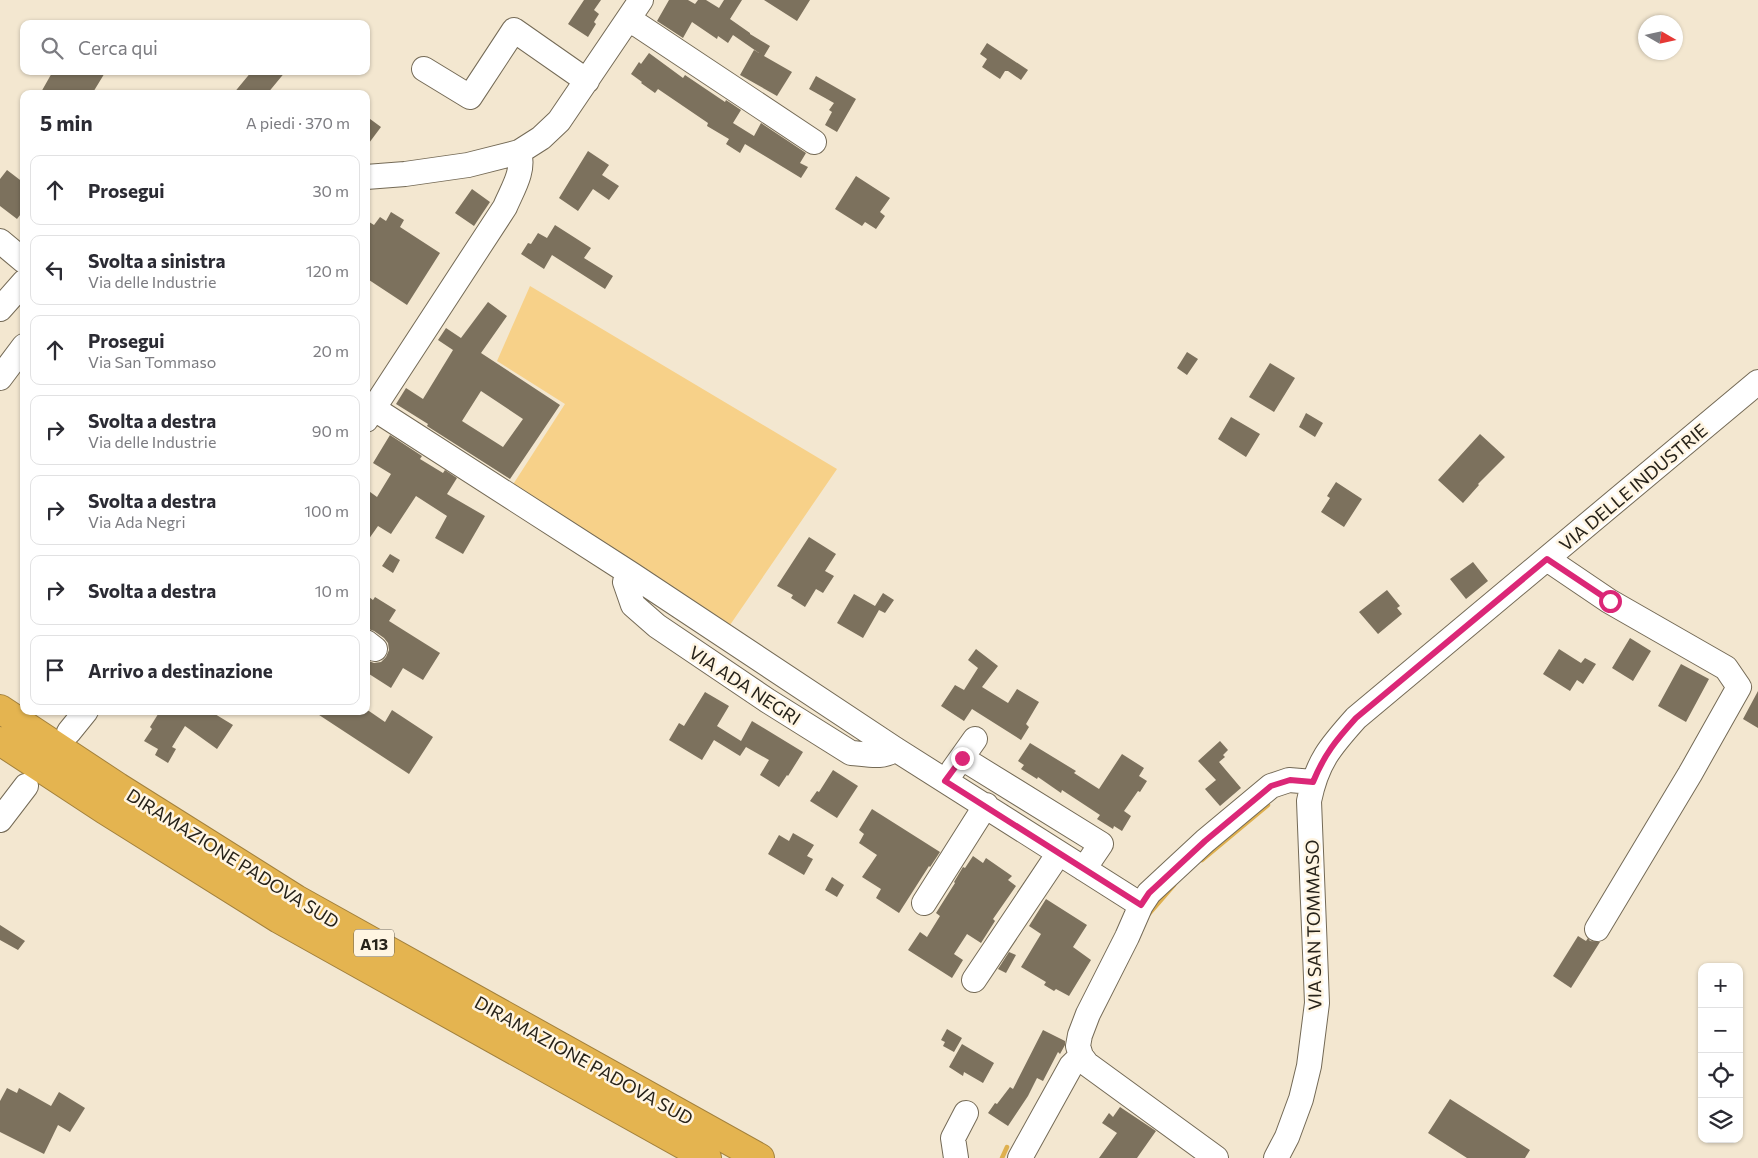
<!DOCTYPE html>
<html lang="it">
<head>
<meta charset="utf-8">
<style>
  :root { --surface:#fff; --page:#f2f2f3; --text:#2b2b33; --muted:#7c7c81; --line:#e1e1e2 }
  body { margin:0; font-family:Commissioner,sans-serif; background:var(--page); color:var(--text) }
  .controls { position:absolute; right:15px; bottom:15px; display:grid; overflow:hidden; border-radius:10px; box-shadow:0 1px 4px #0004 }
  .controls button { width:45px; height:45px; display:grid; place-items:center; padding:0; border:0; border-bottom:1px solid var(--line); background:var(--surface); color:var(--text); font:25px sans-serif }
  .compass { position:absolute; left:1638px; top:15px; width:45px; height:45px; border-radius:50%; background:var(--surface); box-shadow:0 1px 4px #0004; rotate:99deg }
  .stop { position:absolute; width:15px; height:15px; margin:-11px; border:4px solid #db2777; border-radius:50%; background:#fff }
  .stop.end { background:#db2777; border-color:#fff; box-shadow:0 1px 5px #0008 }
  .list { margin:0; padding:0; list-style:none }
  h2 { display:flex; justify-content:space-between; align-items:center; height:65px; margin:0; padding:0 20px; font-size:21px }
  h2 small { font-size:16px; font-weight:400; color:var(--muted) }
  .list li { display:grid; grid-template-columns:32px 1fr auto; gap:15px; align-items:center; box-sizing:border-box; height:70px; margin:0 10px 10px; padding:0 10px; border:1px solid var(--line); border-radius:10px }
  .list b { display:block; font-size:19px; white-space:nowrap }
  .list p { margin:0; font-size:16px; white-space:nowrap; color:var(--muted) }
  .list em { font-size:16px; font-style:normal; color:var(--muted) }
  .icon { flex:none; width:28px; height:28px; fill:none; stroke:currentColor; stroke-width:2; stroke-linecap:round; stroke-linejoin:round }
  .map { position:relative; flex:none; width:1758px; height:1158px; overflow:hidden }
  .search { position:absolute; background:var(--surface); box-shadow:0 1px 4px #0004; left:20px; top:20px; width:350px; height:55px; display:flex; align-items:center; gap:12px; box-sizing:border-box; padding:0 18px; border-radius:10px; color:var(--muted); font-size:19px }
  .panel { position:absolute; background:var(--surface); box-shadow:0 1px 4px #0004; left:20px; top:90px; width:350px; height:625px; border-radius:10px }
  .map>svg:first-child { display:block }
  .green { fill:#f7d189 }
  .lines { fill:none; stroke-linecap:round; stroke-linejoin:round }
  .stream { stroke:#dfb04e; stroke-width:4.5 }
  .building { fill:#7c715d; fill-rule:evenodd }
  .minor-casing { stroke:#746a56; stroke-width:26 }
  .highway-casing { stroke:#a2813d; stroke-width:30 }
  .minor { stroke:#fff; stroke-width:24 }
  .highway { stroke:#e4b450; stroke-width:28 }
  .route { stroke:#db2777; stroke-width:6 }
  .labels { text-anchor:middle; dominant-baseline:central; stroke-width:5; stroke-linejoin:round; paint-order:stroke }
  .shield { fill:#fff5e2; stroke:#686256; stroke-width:1 }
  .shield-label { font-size:16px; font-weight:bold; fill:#27231a }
  .street-label { font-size:18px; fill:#27231a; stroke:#fff5e2 }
</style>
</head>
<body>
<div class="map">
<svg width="1758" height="1158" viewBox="0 0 1758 1158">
  <rect width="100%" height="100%" fill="#f3e7d0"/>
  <path class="green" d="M530 286 837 469 730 625 512 486 565 404 497 361Z"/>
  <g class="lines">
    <path class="stream" d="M1202 860 1268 805
      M1148 915 1174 885
      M1002 1158 1007 1147"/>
  </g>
  <path class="building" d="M584 0H601L594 10 599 14 594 22 596 24 588 37 568 24Z
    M669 0H688L695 4 698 0H706L719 8 724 0H742L730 19 750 33V34L770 46 764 56 792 72 777 96 740 75 754 50 759 53 733 35 728 43 718 36 717 39 692 22 683 38 657 21Z
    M764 0H810L797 21Z
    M987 43 1028 70 1021 80 1008 71H1005L1000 79 982 67 987 59 980 54Z
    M649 53 683 78 685 75 725 102 726 100 741 110 733 123 754 136 761 123 806 153 800 163 808 167 801 178 745 144 740 153 726 144 729 139 707 126 708 123 658 89 655 93 641 83 642 82 631 74 639 62 641 64Z
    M53 71H106L92 94H40Z
    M252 71H286L267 94H233Z
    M816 76 856 99 837 132 825 125 832 112 829 110 834 103 809 89Z
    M366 116 381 127 366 147Z
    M588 151 609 165 602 175 619 186 609 200 593 189 578 211 559 198Z
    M7 170 24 183V210L17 219 0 206V179Z
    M856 176 890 198 880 212 885 216 876 229 865 222 862 226 835 209Z
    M472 189 490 202 474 226 455 213Z
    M391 212 404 220 400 227 440 253 407 305 366 278V220L374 225 380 217 386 221Z
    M555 225 591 248 584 258 613 276 605 289 552 255 544 269 521 254 528 243 531 244 538 233 547 238Z
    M488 302 507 316 481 353 560 405 510 479 427 426 428 424 396 404 406 388 423 399 453 350 438 340 446 328 461 338ZM481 391 523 419 503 447 462 421Z
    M1187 352 1198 359 1187 375 1177 368Z
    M1270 363 1295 378 1274 412 1249 397Z
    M1306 413 1323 423 1315 437 1299 427Z
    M1231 417 1260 434 1246 457 1218 439Z
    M1480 434 1505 457 1478 484 1479 485 1463 503 1438 480Z
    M390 435 422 456 420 459 443 473 445 470 457 478 447 494 485 516 463 554 435 538 447 516 416 496 391 534 378 526 366 543V489L377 497 391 474 373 463Z
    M1336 482 1362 499 1344 527 1321 512 1330 498 1327 496Z
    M809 537 836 554 825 571 834 576 823 593 816 589 805 607 791 598 793 595 777 586Z
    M390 554 400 560 393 573 382 566Z
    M1473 562 1488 581 1466 599 1450 579Z
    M1387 590 1400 606 1397 608 1402 614 1378 634 1359 612Z
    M883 593 894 600 885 613 879 610 863 638 837 623 854 594 875 606Z
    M366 595 373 600 375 597 396 610 389 621 440 653 423 680 403 668 391 688 366 672V660L374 663 381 662 386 657 389 650 388 643 384 638 374 631 366 628Z
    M1630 638 1651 651 1633 681 1612 668Z
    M976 649 998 666 982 687 1008 703 1017 689 1039 702 1026 724 1029 727 1021 740 972 709 964 721 941 706 955 685 964 690 978 668 968 660Z
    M1559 649 1581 663 1585 658 1596 664 1583 684 1577 680 1570 691 1543 674Z
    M1681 664 1709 679 1686 722 1658 706Z
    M1758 691V728L1743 719Z
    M705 692 729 706 717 726 741 741 752 721 803 752 788 776 787 775 779 787 760 775 769 760 746 747 740 756 714 740 702 760 669 740 679 723 684 726Z
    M392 710 433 737 409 774 313 711H369L385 722Z
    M160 711H210L233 725 217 749 185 726 172 747 176 749 168 763 155 755 158 749 144 741 152 729 150 727Z
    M1220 741 1228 750 1223 755 1225 757 1219 762 1241 788 1220 806 1205 789 1216 780 1198 761Z
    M1030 743 1076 771 1074 773 1099 789 1122 754 1144 768 1139 776 1147 781 1140 792 1138 791 1124 811 1131 816 1122 831 1114 826 1113 829 1097 819 1100 815 1062 790 1061 793 1038 777 1037 779 1021 769 1024 765 1018 761Z
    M833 770 858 786 837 818 810 801 817 791 819 792Z
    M872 809 940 852 930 867 929 866 899 913 876 898 881 889 862 877 877 855 859 843 864 834 859 830Z
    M793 833 814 845 807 856 813 859 804 875 768 854 779 835 789 841Z
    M973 856 983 863 986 858 1012 876 1008 880 1016 886 993 919 995 921 981 943 967 934 954 954 963 960 952 978 908 950 920 932 927 937 940 916 936 913 955 883 954 882 963 867 965 868Z
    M832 877 844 885 837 897 825 890Z
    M1046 899 1087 925 1073 947 1091 960 1069 996 1056 989 1054 991 1044 985 1046 982 1021 967 1041 934 1029 926Z
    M0 925 25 941 18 950 0 940Z
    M1578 936 1586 941 1588 938 1590 941 1600 942 1571 988 1553 976Z
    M1009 952 1016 955 1006 973 998 969Z
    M947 1029 962 1038 954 1052 943 1046 945 1042 941 1040Z
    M1043 1030 1065 1041V1045L1060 1054 1058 1052 1043 1081 1037 1078 1028 1096 1008 1126 988 1113 995 1103 997 1104 1010 1087 1013 1089Z
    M962 1044 994 1063 983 1083 964 1072 963 1076 949 1067Z
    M7 1088 17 1093 19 1088 51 1106 59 1092 85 1108 70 1132 58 1125 44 1154 0 1132V1101Z
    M1450 1099 1530 1150 1525 1158H1467L1428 1133Z
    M1120 1107 1156 1131 1137 1158H1099L1117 1133 1102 1123 1109 1113 1113 1117Z"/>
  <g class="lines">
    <g class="minor-casing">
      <path id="minor" d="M628 21 638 25 814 142
        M424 69 470 97 514 30 587 81
        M366 177 405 174 468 165 519 152 541 138 559 121 641 0
        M0 241 24 261
        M0 309 24 282
        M0 378 24 346
        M373 408 631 574 895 749 1141 905
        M366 420 505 207C512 190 525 171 519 152
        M1547 559 1609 601 1726 668 1739 687 1690 774 1597 929
        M631 574 625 582 633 605 657 626 768 701 851 753C866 754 884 759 895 749
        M366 642 375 649
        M69 732 86 711
        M962 758 1101 844 1084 869
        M953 770 975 739
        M0 820 26 786
        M924 903 986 805
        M974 980 1059 853
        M956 1158 953 1138 966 1113
        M1020 1158 1071 1066 1081 1056
        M1216 1158 1087 1064 1081 1056 1078 1046 1080 1035 1088 1014 1127 937 1141 905 1149 893 1205 841 1271 786 1289 780 1313 782
        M1276 1158 1287 1137 1301 1099 1309 1066 1317 1003 1309 801C1317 762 1330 747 1356 718L1758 382"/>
    </g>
    <g class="highway-casing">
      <path id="highway" d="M0 709 118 787 296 899 760 1158
        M0 741 105 810 279 919 707 1158"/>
    </g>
    <use href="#minor" class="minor"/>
    <use href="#highway" class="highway"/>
  </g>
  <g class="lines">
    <path class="route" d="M962 758 945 781 1141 905 1149 893 1205 841 1271 786 1290 780 1313 782C1324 755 1336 740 1356 718L1547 559 1610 601"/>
  </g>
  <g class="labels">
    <rect class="shield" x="354" y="929.5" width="40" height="27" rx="4"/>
    <g class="shield-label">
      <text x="374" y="943">A13</text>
    </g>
    <g class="street-label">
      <text transform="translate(1633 487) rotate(-40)">VIA DELLE INDUSTRIE</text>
      <text transform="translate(745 685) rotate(33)">VIA ADA NEGRI</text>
      <text transform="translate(233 858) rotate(32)">DIRAMAZIONE PADOVA SUD</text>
      <text transform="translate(1313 925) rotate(-91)">VIA SAN TOMMASO</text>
      <text transform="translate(584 1060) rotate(29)">DIRAMAZIONE PADOVA SUD</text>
    </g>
  </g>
</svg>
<div class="controls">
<button>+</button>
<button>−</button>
<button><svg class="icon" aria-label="locate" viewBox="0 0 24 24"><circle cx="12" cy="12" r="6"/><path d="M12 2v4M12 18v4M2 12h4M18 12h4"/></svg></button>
<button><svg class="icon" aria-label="layers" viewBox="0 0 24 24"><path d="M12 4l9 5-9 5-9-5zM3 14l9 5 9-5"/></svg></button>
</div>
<svg class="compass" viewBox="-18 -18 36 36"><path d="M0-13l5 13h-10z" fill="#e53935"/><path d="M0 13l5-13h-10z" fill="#7c7c81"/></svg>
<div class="stop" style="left:1610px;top:601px"></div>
<div class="stop end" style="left:962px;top:758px"></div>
<div class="search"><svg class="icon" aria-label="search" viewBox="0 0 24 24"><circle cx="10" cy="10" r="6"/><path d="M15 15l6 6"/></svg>Cerca qui</div>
<section class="panel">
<h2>5 min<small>A piedi · 370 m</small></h2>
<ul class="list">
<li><svg class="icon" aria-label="ahead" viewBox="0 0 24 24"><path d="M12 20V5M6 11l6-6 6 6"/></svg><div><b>Prosegui</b></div><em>30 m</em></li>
<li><svg class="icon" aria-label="left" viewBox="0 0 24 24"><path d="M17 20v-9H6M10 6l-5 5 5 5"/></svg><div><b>Svolta a sinistra</b><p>Via delle Industrie</p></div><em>120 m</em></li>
<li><svg class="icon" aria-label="ahead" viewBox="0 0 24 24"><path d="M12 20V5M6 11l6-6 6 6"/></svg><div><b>Prosegui</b><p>Via San Tommaso</p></div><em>20 m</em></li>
<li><svg class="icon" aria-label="right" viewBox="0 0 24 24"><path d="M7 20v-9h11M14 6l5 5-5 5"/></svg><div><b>Svolta a destra</b><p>Via delle Industrie</p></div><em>90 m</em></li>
<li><svg class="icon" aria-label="right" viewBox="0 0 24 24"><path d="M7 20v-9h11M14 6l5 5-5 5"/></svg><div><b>Svolta a destra</b><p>Via Ada Negri</p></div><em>100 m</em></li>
<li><svg class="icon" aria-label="right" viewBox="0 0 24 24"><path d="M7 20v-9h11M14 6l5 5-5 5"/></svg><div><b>Svolta a destra</b></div><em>10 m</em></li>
<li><svg class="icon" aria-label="arrive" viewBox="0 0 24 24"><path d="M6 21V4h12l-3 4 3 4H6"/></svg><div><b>Arrivo a destinazione</b></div></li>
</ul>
</section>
</div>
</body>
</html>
